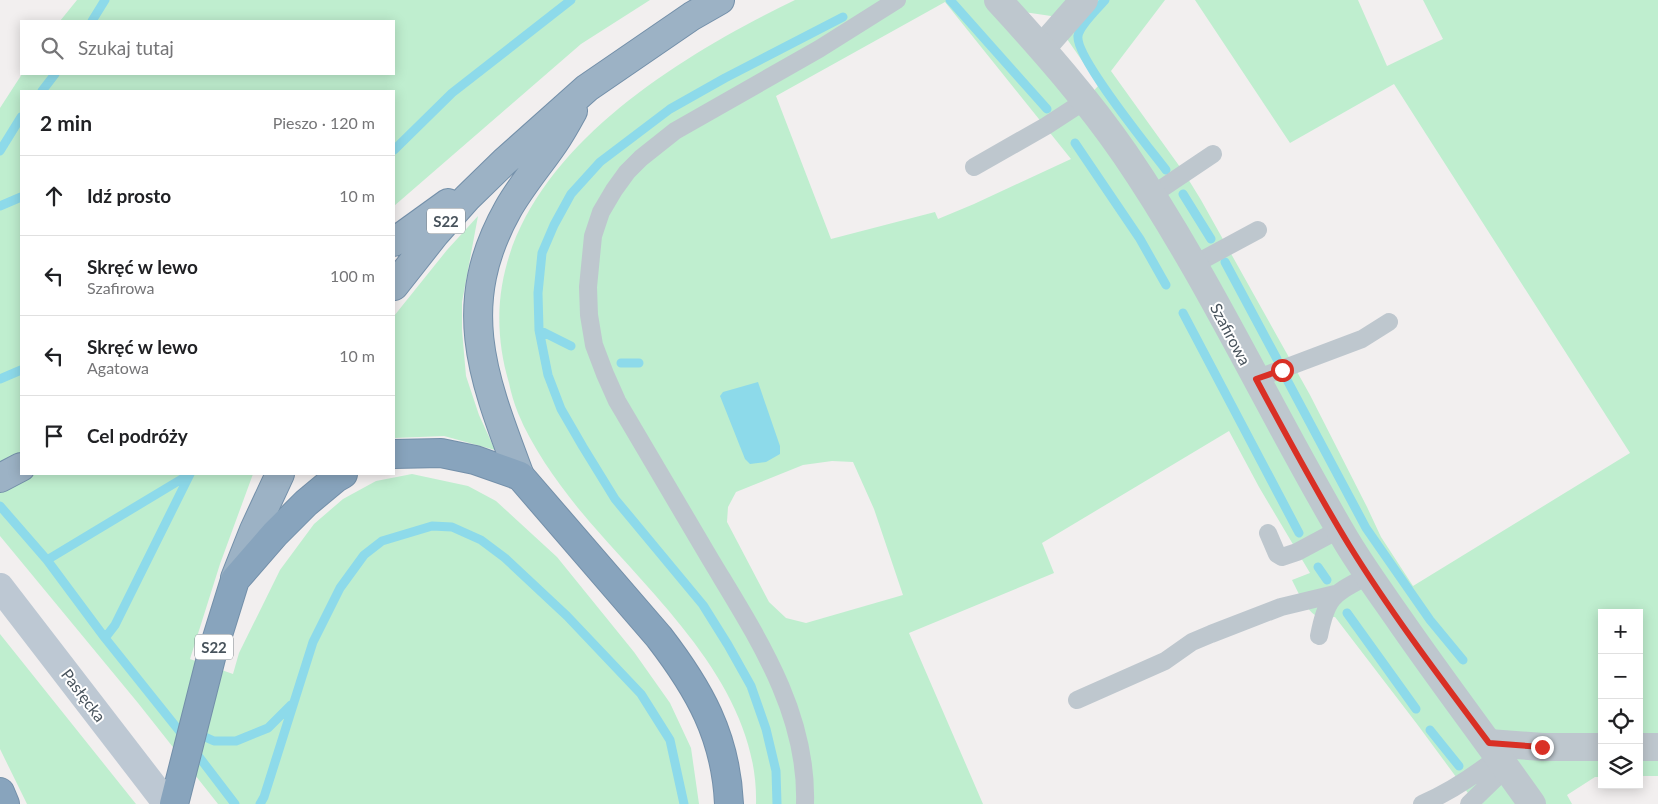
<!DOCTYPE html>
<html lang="pl">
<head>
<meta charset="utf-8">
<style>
  :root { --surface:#fff; --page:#f2f2f2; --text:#202124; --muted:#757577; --line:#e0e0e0 }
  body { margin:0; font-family:Lato,sans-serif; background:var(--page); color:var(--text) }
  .controls { position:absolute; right:15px; bottom:15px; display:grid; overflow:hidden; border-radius:0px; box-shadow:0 2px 12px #0003 }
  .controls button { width:45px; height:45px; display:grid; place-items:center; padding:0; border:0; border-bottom:1px solid var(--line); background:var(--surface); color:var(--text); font:25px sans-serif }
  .stop { position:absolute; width:15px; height:15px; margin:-11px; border:4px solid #d93025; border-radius:50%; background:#fff }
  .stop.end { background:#d93025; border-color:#fff; box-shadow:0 1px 5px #0008 }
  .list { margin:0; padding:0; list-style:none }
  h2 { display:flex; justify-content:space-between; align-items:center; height:65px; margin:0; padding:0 20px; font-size:21px }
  h2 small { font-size:16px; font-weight:400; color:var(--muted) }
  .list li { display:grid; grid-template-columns:32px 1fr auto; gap:15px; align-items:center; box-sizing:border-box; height:80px; padding:0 20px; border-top:1px solid var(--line) }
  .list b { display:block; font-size:19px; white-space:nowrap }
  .list p { margin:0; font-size:16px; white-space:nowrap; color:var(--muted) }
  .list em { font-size:16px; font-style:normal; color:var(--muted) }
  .icon { flex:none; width:28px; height:28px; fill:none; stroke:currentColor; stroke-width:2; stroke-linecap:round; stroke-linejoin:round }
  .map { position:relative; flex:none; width:1658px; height:804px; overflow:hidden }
  .search { position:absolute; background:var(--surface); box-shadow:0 2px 12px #0003; left:20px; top:20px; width:375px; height:55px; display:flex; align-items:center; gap:12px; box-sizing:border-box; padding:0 18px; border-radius:0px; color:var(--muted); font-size:19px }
  .panel { position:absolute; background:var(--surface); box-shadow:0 2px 12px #0003; left:20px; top:90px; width:375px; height:385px; border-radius:0px }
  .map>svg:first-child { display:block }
  .green { fill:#bfeecf; fill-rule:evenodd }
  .water { fill:#8ddaea }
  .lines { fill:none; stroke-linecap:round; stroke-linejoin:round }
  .stream { stroke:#8ddaea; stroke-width:9 }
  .trunk-casing { stroke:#738fa9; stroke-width:30 }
  .motorway-casing { stroke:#738fa9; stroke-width:30 }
  .service { stroke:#bec7ce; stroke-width:18 }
  .minor { stroke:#bec7ce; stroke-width:28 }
  .tertiary { stroke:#bec7ce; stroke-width:28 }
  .secondary { stroke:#bdc8d3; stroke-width:28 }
  .trunk { stroke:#9cb2c5; stroke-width:28 }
  .motorway { stroke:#88a4bd; stroke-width:28 }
  .route { stroke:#d93025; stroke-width:6 }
  .labels { text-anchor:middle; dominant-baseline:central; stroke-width:4; stroke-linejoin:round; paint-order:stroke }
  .shield { fill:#fff; stroke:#7f878d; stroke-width:1 }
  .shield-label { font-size:15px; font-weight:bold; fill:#48535c }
  .street-label { font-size:16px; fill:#48535c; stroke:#fff }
</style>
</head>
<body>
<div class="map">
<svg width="1658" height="804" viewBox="0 0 1658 804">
  <rect width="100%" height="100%" fill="#f2efef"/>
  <path class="green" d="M77 0H650L581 44 394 206V91H21V474H253L220 564 190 659 233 674 239 653 280 570 314 524 343 499 376 481 412 474 468 486 496 501 557 557 634 652 670 703 691 748 699 804H218L138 703 0 536V108L22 74H394V21H60Z
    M795 0H998L1086 99 1099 85 1051 16 1024 12 1013 0H1165L1111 71 1185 174 1201 200 1310 395 1367 507 1381 537 1413 586 1630 453 1394 84 1290 143 1195 0H1358L1387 66 1443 39 1423 0H1658V776H1639V613H1602V777H1595L1567 795 1572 804H1476L1417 724 1335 617C1331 617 1326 618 1322 618 1308 616 1298 592 1292 580L1310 573 1259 487 1229 431 1042 543 1054 573 909 633 983 804H756C759 684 648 593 578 508 555 479 532 447 518 413 514 403 511 393 509 383 453 195 652 69 795 0ZM945 2 1071 159 974 204 938 219 935 212 831 239 776 96ZM832 461 853 462 874 509 903 595 806 623 786 618 769 602 727 522 728 507 736 492 803 465Z
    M478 216 462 302V330L466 376 479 415 495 450 444 436 394 438V316L447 250Z
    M0 634 136 804H27L0 749Z"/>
  <path class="water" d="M758 382 780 446V454L766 462 750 464 745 459 720 396 723 392Z"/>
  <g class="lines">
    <path class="stream" d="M950 0 1047 109
      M1105 0C1098 8 1079 26 1078 36 1075 57 1150 149 1166 170
      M92 21 105 0
      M42 91 55 74
      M1075 143 1140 239 1166 285
      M394 150 452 93 571 0
      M0 151 21 117
      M1183 194 1211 239
      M0 206 21 197
      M1225 262 1277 359
      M1183 313 1299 533
      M539 330 571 346
      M621 363H639
      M1286 378 1366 528 1430 620 1463 660
      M0 379 21 370
      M0 506 47 560 105 638 185 738
      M47 560 190 474
      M1318 567 1327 580
      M1347 613 1416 709
      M105 638 115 625 190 474
      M1430 730 1459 766
      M196 733 214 741H236L268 728 291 705
      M193 749 235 804
      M260 804 264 797 313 642 340 588 364 555 382 541 432 526 452 527 481 540 505 558 567 616 641 694 670 740 684 804
      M777 804 776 771 766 729 751 686 728 645 703 605 615 499 583 447 561 409 548 375 539 330 538 293 542 253 554 225 571 194 600 162 670 109 725 78 843 17"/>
    <g class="trunk-casing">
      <path id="trunk" d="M394 242 448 203
        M394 286 435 234 467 198 504 162 587 88 692 16 720 0
        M520 476C484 380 453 307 508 209 521 186 539 165 554 143 561 133 567 122 573 111
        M0 478 21 467
        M235 578 254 530 280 474"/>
    </g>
    <g class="motorway-casing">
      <path id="motorway" d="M394 454 441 453 475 460 520 476 659 637C699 689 726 736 729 804
        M0 792 5 804
        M174 804 212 654 235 580 275 534 306 503 336 478 343 474"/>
    </g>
    <path class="service" d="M974 167 1046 126 1086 100
      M1152 195 1213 154
      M1193 265 1258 230
      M1256 379 1362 339 1389 322
      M1268 533 1277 554 1282 557 1297 552 1340 529
      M1319 636C1327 595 1334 594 1369 575
      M1077 700 1165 661 1192 642 1211 634 1281 607 1335 594
      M805 804C808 711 755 634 709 557 678 505 648 453 617 401L605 374 594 345 589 315 588 287 593 236 601 212 614 190 627 172 641 158 675 131 819 49 897 0
      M1422 804C1450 792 1474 776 1498 757
      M1469 804 1506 768"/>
    <path class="minor" d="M1042 48 1084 0
      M1489 743 1543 747H1602
      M1639 747H1658"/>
    <path class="tertiary" d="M998 0C1043 49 1087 99 1125 154 1209 277 1271 414 1347 542 1364 570 1383 596 1401 622 1444 684 1489 743 1532 804"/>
    <path class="secondary" d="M0 587 167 804"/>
    <use href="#trunk" class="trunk"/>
    <use href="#motorway" class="motorway"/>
  </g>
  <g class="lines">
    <path class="route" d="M1282 370 1256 379C1286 435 1316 491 1349 545 1391 613 1441 679 1489 743L1542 747"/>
  </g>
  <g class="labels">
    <g class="shield">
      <rect x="427" y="208.5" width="38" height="25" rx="4"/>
      <rect x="195" y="634.5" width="38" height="25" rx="4"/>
    </g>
    <g class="shield-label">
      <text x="446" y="221">S22</text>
      <text x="214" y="647">S22</text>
    </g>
    <g class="street-label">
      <text transform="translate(1231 334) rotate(62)">Szafirowa</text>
      <text transform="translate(84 695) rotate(53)">Pasłęcka</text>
    </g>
  </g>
</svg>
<div class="controls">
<button>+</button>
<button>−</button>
<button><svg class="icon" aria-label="locate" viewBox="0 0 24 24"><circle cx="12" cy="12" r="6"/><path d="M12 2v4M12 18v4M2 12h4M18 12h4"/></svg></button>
<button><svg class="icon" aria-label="layers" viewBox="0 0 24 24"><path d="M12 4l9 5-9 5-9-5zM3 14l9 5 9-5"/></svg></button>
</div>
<div class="stop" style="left:1282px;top:370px"></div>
<div class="stop end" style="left:1542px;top:747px"></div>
<div class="search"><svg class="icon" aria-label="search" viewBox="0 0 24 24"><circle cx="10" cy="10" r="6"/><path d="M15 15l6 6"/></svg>Szukaj tutaj</div>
<section class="panel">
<h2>2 min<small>Pieszo · 120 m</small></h2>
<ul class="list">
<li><svg class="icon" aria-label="ahead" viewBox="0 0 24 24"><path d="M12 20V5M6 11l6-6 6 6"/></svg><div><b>Idź prosto</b></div><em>10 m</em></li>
<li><svg class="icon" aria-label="left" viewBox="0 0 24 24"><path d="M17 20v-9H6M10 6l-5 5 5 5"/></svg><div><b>Skręć w lewo</b><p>Szafirowa</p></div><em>100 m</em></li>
<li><svg class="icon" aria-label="left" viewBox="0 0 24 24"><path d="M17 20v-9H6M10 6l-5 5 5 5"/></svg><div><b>Skręć w lewo</b><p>Agatowa</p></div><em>10 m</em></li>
<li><svg class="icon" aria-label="arrive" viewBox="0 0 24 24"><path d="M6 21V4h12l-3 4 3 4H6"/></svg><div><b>Cel podróży</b></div></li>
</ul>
</section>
</div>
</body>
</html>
